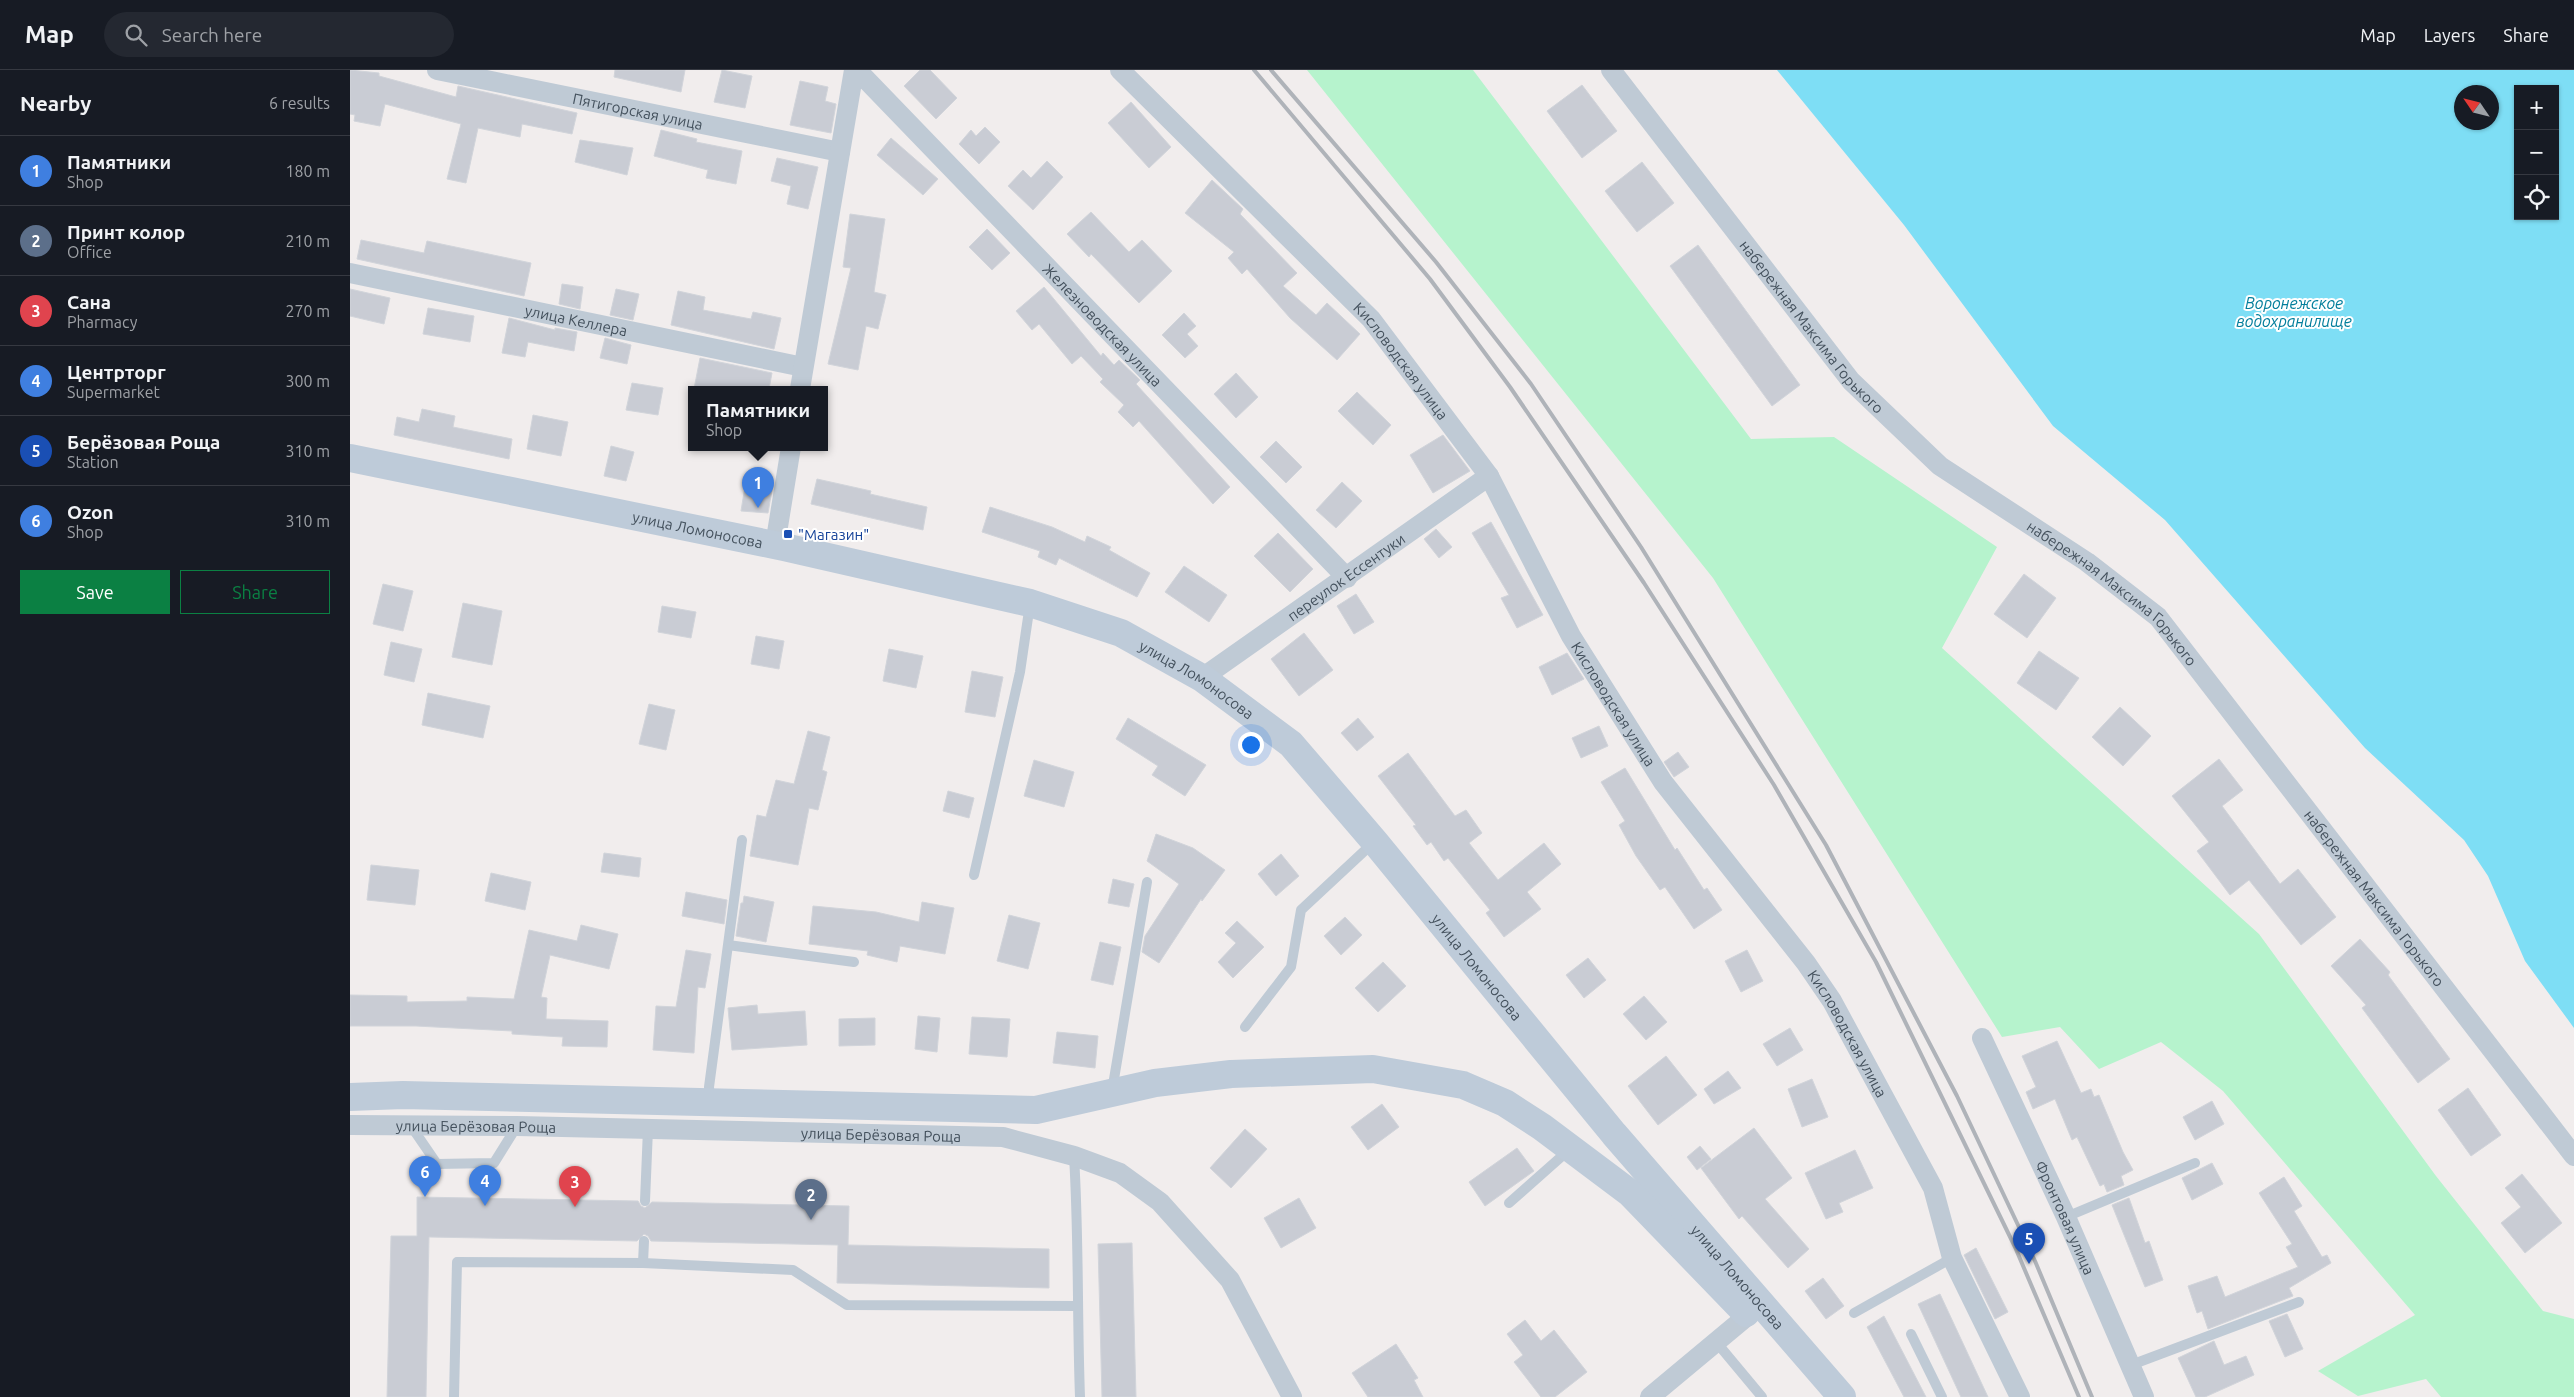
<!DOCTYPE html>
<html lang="en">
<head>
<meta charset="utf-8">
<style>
  :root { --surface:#171b24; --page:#242831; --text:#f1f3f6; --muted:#9ea1a6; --line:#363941; --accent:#0b8043 }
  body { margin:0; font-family:Ubuntu,sans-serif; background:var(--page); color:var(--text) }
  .controls { position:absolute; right:15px; top:15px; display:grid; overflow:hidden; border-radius:0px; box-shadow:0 1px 4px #0004 }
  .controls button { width:45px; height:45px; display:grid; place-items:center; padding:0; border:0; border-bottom:1px solid var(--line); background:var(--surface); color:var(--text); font:25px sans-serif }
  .compass { position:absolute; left:2104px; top:15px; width:45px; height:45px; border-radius:50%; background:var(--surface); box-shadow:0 1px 4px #0004; rotate:305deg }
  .you { position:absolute; left:900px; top:674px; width:18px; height:18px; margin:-12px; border:4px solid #fff; border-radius:50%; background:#1a73e8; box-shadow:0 0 0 8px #1a73e833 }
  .badge { display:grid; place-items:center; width:32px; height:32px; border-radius:50%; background:var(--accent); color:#fff; font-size:16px; font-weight:700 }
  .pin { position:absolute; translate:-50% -41px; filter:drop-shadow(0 1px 2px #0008) }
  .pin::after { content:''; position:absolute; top:26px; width:18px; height:15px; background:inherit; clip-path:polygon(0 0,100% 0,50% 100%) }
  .popup { position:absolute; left:338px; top:316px; width:140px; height:65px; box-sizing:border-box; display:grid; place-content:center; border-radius:0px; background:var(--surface); filter:drop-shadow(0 1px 4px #0005); font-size:16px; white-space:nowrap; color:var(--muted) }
  .popup b { font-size:19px; color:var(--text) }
  .popup::after { content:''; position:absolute; left:50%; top:100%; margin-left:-10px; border:10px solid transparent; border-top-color:var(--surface) }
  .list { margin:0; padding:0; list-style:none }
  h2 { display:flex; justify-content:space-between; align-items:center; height:65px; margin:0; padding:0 20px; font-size:21px }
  h2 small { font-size:16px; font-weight:400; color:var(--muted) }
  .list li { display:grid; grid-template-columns:32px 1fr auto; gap:15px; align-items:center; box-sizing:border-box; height:70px; padding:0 20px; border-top:1px solid var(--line) }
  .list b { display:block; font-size:19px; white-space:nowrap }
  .list p { margin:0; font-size:16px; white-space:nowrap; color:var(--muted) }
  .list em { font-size:16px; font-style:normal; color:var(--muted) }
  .actions { display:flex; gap:10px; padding:15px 20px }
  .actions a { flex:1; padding:11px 0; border:1px solid var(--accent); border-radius:0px; text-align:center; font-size:18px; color:var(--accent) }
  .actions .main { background:var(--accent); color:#fff }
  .icon { flex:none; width:28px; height:28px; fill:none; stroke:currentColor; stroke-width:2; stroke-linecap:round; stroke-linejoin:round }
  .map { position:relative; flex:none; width:2224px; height:1327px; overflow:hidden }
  header { display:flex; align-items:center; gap:30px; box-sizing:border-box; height:70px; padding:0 25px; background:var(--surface); border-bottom:1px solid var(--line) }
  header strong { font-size:24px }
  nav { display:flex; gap:28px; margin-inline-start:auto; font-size:18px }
  .search { width:350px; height:45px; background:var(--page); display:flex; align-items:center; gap:12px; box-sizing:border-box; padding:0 18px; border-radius:28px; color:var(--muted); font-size:19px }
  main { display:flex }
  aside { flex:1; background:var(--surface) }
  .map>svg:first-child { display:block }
  .green { fill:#b6f3cd }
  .water { fill:#7edef5; fill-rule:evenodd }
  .building { fill:#c9ccd4; stroke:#d1d4da }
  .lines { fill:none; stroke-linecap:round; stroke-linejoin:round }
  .lane { stroke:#bfcad5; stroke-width:10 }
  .street { stroke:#bfcad5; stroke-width:20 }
  .secondary { stroke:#becbd9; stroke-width:28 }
  .rail { stroke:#afb3b9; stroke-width:4 }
  .transit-dot { fill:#1a4fb4; stroke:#fff; stroke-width:2 }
  .labels { text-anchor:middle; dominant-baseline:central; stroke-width:4; stroke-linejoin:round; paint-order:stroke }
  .street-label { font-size:15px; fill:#44515d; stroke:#fff }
  .transit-label { font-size:15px; fill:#164399; stroke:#fff; text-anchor:start }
  .water-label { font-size:16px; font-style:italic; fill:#037e9c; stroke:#fff }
</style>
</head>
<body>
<header>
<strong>Map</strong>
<div class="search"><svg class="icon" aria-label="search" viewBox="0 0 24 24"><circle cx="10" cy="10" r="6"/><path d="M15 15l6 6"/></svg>Search here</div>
<nav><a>Map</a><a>Layers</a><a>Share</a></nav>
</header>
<main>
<aside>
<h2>Nearby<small>6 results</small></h2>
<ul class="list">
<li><span class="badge" style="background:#3f7fe0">1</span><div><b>Памятники</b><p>Shop</p></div><em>180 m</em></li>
<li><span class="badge" style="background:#5c6f8a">2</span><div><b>Принт колор</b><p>Office</p></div><em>210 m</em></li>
<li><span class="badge" style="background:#e0444e">3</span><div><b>Сана</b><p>Pharmacy</p></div><em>270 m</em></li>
<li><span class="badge" style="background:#3f7fe0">4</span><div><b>Центрторг</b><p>Supermarket</p></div><em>300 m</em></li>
<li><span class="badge" style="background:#1a4fb4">5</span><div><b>Берёзовая Роща</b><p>Station</p></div><em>310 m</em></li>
<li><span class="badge" style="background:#3f7fe0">6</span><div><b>Ozon</b><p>Shop</p></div><em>310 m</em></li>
</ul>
<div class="actions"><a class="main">Save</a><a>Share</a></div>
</aside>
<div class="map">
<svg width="2224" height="1327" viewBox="0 0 2224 1327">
  <rect width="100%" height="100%" fill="#f1eded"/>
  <path class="green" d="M957 0H1123L1401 369 1484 367 1647 477 1592 578 1909 864 2086 1106 2193 1241 2224 1249V1327H2091L2076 1309 2008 1326 1968 1301 2065 1245 1873 1021 1811 972 1749 999 1710 957 1652 967 1363 508Z"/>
  <path class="water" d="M1427 0H2224V958L2175 891 2138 806 2114 770 2015 678 1815 450 1703 356 1554 155ZM2168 19H2205V146H2168ZM2112 22H2142V52H2112Z"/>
  <path class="building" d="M0 0 29 3V6L106 27 108 16 227 43 222 64 172 54 170 67 128 58 116 113 97 109 111 54 35 34 30 56 4 51 5 45 0 44Z
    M265 0H335L331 22 264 7Z
    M372 0 402 6 395 38 364 32Z
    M570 0H580L607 28 586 49 554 16Z
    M450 11 478 17 475 31 486 34 481 63 440 55Z
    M1232 15 1267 61 1232 88 1197 41Z
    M781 32 821 77 799 98 758 53Z
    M635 57 650 72 629 94 609 74 621 60 626 66Z
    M311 60 347 69 346 72 392 81 386 114 356 108 358 100 304 86Z
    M541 68 588 109 573 125 527 85Z
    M230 70 283 78 277 105 225 92Z
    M427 88 468 97 458 139 437 134 441 116 421 111Z
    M697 91 713 107 683 140 658 116 673 100 681 108Z
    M1292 92 1324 133 1287 162 1255 121Z
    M862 110 893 139 890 144 947 203 933 216 966 245 977 233 1010 264 987 290 940 248 897 199 892 204 878 188 884 182 835 143Z
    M741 142 779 182 792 170 822 201 789 233 741 184 739 187 717 164Z
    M500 144 535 149 524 222 536 225 528 259 516 256 508 300 478 294 501 198 493 197Z
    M637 159 660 183 642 200 619 177Z
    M11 170 74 183 77 171 181 193 174 226 7 189Z
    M1348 175 1450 315 1422 336 1320 196Z
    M212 214 233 217 230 239 209 234Z
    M694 217 751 286 753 283 764 295 769 290 790 310 786 314 880 417 863 434 789 351 783 357 768 342 774 335 750 312 753 309 731 286 722 294 689 254 682 260 666 241Z
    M0 219 40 228 34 254 0 246Z
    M266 219 289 224 283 250 260 245Z
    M328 221 355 227 353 240 401 249 403 242 431 248 424 279 321 255Z
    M78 238 124 246 120 272 73 264Z
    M834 243 846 256 837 264 848 276 835 288 812 265Z
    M159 248 205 260V258L227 262 224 281 178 272 175 287 152 283Z
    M255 268 281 275 277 294 250 288Z
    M350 288 422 303 419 319H344Z
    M886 303 908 327 886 348 864 324Z
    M282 313 313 318 308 345 276 340Z
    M1007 322 1041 355 1023 375 988 341Z
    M72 339 105 346 103 357 162 369 159 389 44 365 47 347 69 352Z
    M183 345 218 352 211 386 177 379Z
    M1093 365 1120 401 1083 423 1060 385Z
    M926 371 952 397 936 413 910 387Z
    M261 376 284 382 276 411 254 406Z
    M467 409 521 421 520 424 577 437 573 460 461 434Z
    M992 412 1012 431 986 458 966 440Z
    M395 416 422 420 418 443 391 441Z
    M640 437 702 457 735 472 737 466 761 477 759 480 800 503 787 527 709 488 706 495 688 487 690 481 632 462Z
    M1141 452 1193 545 1167 558 1151 528 1159 525 1122 463Z
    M1086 459 1102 477 1089 488 1074 469Z
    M928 463 963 499 940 522 904 486Z
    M834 496 877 525 859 552 815 522Z
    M1674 504 1706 528 1677 568 1644 544Z
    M33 514 63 521 53 561 23 554Z
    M1006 524 1024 552 1004 564 987 536Z
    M113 533 152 541 142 595 102 587Z
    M312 536 346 542 341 568 308 562Z
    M954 563 983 600 949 626 921 589Z
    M406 566 434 571 429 599 401 594Z
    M41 572 72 579 64 612 34 605Z
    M539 579 573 586 566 618 533 611Z
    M1689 581 1729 608 1706 640 1667 613Z
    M1217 583 1234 609 1202 625 1189 597Z
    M622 601 653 607 645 647 615 642Z
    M78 623 140 636 133 668 72 655Z
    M299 634 325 640 316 680 289 674Z
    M1770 637 1801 666 1773 696 1742 667Z
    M778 648 856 695 835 726 802 705 808 696 766 669Z
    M1008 648 1024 667 1007 681 991 663Z
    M1249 656 1258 676 1231 688 1222 668Z
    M458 661 480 667 472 700 477 702 468 740 459 738 448 795 400 786 407 745 416 747 426 710 444 714Z
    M1328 682 1339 697 1324 707 1314 692Z
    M1058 683 1105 746 1116 740 1132 763 1119 773 1148 810 1194 773 1211 794 1177 822 1191 839 1154 867 1136 843 1140 840 1098 788 1094 791 1081 772 1077 775 1063 756 1066 755 1028 706Z
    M1869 689 1893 720 1872 736 1930 814 1948 799 1986 847 1951 875 1899 810 1880 825 1847 781 1859 772 1822 726Z
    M684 690 724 702 714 737 674 726Z
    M1275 698 1325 780 1327 778 1354 820 1357 818 1372 840 1344 859 1315 817 1310 820 1286 786 1269 755 1275 751 1251 712Z
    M598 721 624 728 619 748 593 741Z
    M806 764 843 778 875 800 852 831 851 829 809 893 792 882 795 866 829 814 797 791Z
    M254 783 291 788 289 807 251 802Z
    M931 784 949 806 926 826 908 804Z
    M21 795 69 800 65 835 17 830Z
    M141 803 181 812 175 840 135 831Z
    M763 809 784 814 779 837 758 833Z
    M336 822 377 830 374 854 332 846Z
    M394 826 424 832 416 872 386 866 391 833H393Z
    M572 832 604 838 595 884 550 876 547 892 517 885 518 881 459 874 463 836 526 842 569 852Z
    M659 845 690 853 678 899 647 891Z
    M995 847 1012 865 991 885 974 866Z
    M887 851 914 877 883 908 868 892 886 873 875 863Z
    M231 855 268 864 259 899 200 885 191 927 197 928 196 949 258 951 257 977 212 976 213 967 162 964V961L66 956H0V925L57 926V932L117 931V927L164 929 179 860 227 871Z
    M2010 869 2040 902 2038 905 2100 989 2068 1013 2012 938 2016 935 1981 896Z
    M750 872 771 877 763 915 741 910Z
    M336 880 361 884 355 918 348 917 344 983 303 980 306 936 326 937Z
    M1397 880 1413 911 1391 922 1375 891Z
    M1238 888 1256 910 1234 928 1216 905Z
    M1033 892 1056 916 1028 942 1005 918Z
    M1294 926 1317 952 1296 970 1273 944Z
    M407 935 408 944 455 941 457 975 382 980 378 938Z
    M568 946 590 948 587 982 565 979Z
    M622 947 660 949 657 987 619 984Z
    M525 948V975L489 976V949Z
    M1440 958 1453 980 1427 996 1413 974Z
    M707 962 748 966 745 998 703 993Z
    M1707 971 1731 1023 1741 1019 1744 1027 1749 1025 1773 1082 1783 1100 1771 1106 1774 1115 1757 1122 1754 1114 1750 1116 1727 1067 1722 1070 1705 1029 1683 1039 1676 1022 1686 1017 1672 986Z
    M1316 986 1347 1025 1308 1055 1278 1016Z
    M1378 1001 1391 1018 1364 1034 1354 1019Z
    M1462 1009 1478 1047 1452 1057 1438 1019Z
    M2118 1018 2151 1065 2121 1086 2088 1040Z
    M1862 1031 1874 1054 1845 1070 1833 1047Z
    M1032 1034 1049 1057 1018 1080 1001 1057Z
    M1404 1058 1442 1108 1415 1129 1459 1179 1438 1198 1392 1146 1389 1149 1351 1098Z
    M895 1059 917 1079 881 1118 860 1098Z
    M1350 1076 1361 1089 1347 1100 1337 1087Z
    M1167 1078 1184 1101 1135 1136 1119 1112Z
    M1505 1080 1523 1118 1489 1133 1493 1142 1476 1149 1455 1103Z
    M1862 1093 1873 1114 1842 1130 1832 1108Z
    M2172 1104 2212 1153 2175 1183 2151 1153 2171 1137 2155 1118Z
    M1934 1107 1952 1136 1944 1141 1972 1187 1977 1185 1981 1193 1939 1218 1943 1226 1858 1259 1852 1241 1847 1243 1838 1216 1867 1206 1875 1227 1948 1197 1936 1177 1942 1174 1909 1123Z
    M67 1127 288 1131 291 1136 295 1138 302 1132 499 1136 498 1175 699 1179V1218L487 1213 488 1175 301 1171 298 1166 294 1164 287 1171 79 1167 76 1327H37L41 1166H67Z
    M949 1128 966 1158 931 1178 914 1148Z
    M1779 1128 1795 1173 1799 1171 1813 1210 1795 1217 1762 1135Z
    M782 1173 786 1327H752L748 1174Z
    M1626 1178 1658 1242 1645 1249 1614 1185Z
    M1473 1208 1494 1236 1476 1249 1455 1221Z
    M1590 1224 1638 1327H1611L1568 1234Z
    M1937 1244 1953 1279 1935 1287 1919 1251Z
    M1534 1246 1576 1327H1554L1517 1257Z
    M1175 1250 1191 1271 1204 1260 1237 1302 1205 1327H1191L1164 1292 1173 1285 1157 1264Z
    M1864 1271 1874 1295 1896 1286 1904 1305 1855 1327H1846L1828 1288Z
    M1046 1274 1068 1308 1064 1310 1073 1327H1018L1002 1303Z"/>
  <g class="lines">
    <path class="lane" d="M624 805 670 602 680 534
      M378 875 504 892
      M895 957 941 897 951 840 1024 772
      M762 1021 797 812
      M360 1030 359 1017 392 770
      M61 1056 87 1094 144 1093 167 1056
      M724 1086C729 1167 727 1247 730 1327
      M295 1131 298 1059
      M1159 1133 1220 1079
      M1716 1147 1845 1093
      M293 1193 294 1171
      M1504 1243 1602 1188
      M1561 1264 1592 1327
      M1367 1273 1412 1327
      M1781 1295 1949 1232
      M104 1327 107 1192 293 1193 443 1200 497 1235 727 1236"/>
    <g class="street">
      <path id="s1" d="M87 0 490 82"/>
      <path id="s2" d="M507 0 997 508"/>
      <path id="s3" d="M770 0 1021 249 1139 406 1221 566 1313 712 1456 893 1482 931 1583 1118 1602 1188 1670 1327"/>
      <path id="s4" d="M1261 0 1501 311 1590 396 1737 492 1808 547 2224 1086"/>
      <path id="s5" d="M0 203 453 297"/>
      <path d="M450 319 504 0"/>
      <path d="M425 475 441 377"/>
      <path id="s6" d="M852 608 1139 406"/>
      <path id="s7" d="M1632 968 1716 1147 1794 1327"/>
      <path id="s8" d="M0 1055 167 1056 653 1067 724 1086 770 1103 810 1132 880 1210 942 1327"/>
      <path d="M1300 1327 1408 1237"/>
    </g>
    <g class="secondary">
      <path id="s9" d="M0 388 434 477 680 533 771 563 852 608 941 674 1025 772 1264 1064 1492 1327"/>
      <path d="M0 1027 53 1025 686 1040 805 1013 881 1004 1023 999 1113 1015 1155 1033 1192 1057 1280 1123 1396 1243"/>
    </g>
    <path class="rail" d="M904 0 1080 209 1160 317 1294 513 1424 715 1526 892 1665 1177 1729 1327
      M921 0 1086 192 1181 314 1291 477 1476 775 1607 1026 1685 1191 1742 1327"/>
  </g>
  <rect class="transit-dot" x="433" y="459" width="10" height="10" rx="2.5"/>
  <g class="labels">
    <g class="street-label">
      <text stroke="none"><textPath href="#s1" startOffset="205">Пятигорская улица</textPath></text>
      <text stroke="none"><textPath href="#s5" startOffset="231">улица Келлера</textPath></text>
      <text stroke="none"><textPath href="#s2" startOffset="354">Железноводская улица</textPath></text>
      <text stroke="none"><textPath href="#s4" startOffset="326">набережная Максима Горького</textPath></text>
      <text stroke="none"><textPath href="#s3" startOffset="405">Кисловодская улица</textPath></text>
      <text stroke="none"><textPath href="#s9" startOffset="355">улица Ломоносова</textPath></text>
      <text stroke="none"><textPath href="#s6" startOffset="176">переулок Ессентуки</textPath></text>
      <text stroke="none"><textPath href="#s4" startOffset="731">набережная Максима Горького</textPath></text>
      <text stroke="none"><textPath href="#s9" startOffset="880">улица Ломоносова</textPath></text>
      <text stroke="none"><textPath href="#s3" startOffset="810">Кисловодская улица</textPath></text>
      <text stroke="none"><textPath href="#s4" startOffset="1136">набережная Максима Горького</textPath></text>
      <text stroke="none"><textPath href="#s9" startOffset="1285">улица Ломоносова</textPath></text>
      <text stroke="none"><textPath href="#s3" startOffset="1215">Кисловодская улица</textPath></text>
      <text stroke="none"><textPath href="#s8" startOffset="126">улица Берёзовая Роща</textPath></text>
      <text stroke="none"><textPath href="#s8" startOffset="531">улица Берёзовая Роща</textPath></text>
      <text stroke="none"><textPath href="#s7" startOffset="198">Фронтовая улица</textPath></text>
      <text stroke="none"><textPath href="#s9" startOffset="1690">улица Ломоносова</textPath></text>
    </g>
    <g class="transit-label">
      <text x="448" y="464">"Магазин"</text>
    </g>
    <g class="water-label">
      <text x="1944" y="233">Воронежское<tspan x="1944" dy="18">водохранилище</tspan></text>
    </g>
  </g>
</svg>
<div class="controls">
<button>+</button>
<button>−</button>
<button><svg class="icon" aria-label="locate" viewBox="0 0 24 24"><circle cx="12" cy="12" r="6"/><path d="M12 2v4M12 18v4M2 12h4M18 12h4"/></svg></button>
</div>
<svg class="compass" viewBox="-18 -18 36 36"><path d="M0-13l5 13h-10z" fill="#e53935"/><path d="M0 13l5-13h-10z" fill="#9ea1a6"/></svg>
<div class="you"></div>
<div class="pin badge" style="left:408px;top:438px;background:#3f7fe0">1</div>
<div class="popup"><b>Памятники</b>Shop</div>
<div class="pin badge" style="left:461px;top:1150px;background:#5c6f8a">2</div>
<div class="pin badge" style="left:225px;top:1137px;background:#e0444e">3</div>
<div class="pin badge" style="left:135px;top:1136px;background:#3f7fe0">4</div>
<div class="pin badge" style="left:1679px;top:1194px;background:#1a4fb4">5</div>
<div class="pin badge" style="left:75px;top:1127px;background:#3f7fe0">6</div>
</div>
</main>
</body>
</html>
